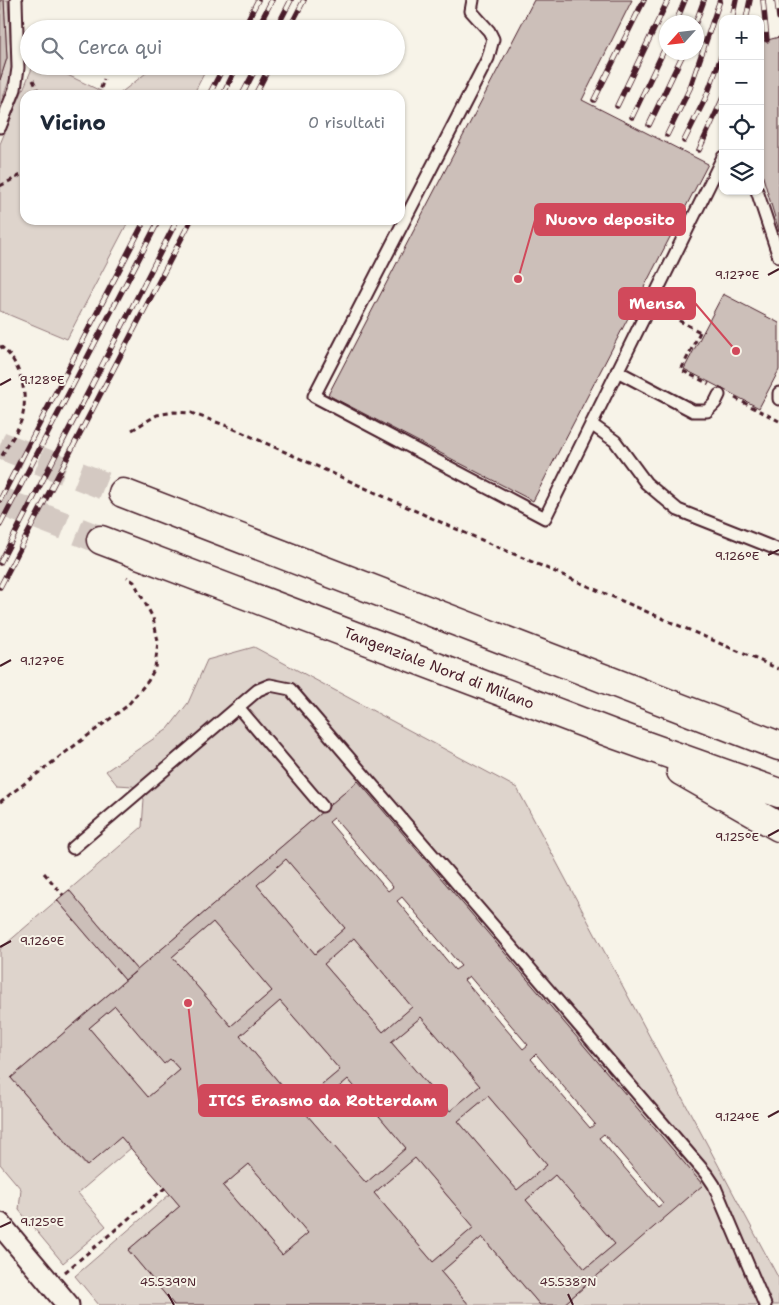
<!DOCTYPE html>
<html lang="it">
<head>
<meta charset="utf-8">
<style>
  :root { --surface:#fff; --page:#f2f2f3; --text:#1f2937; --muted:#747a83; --line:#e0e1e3 }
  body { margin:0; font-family:"Shantell Sans",sans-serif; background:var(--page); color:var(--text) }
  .controls { position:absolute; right:15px; top:15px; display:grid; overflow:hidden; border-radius:10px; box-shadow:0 1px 4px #0004 }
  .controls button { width:45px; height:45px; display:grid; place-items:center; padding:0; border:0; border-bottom:1px solid var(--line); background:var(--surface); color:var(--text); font:25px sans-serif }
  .compass { position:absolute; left:659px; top:15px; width:45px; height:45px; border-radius:50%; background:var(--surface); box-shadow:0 1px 4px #0004; rotate:243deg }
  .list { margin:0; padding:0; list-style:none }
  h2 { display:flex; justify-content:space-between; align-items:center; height:65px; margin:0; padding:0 20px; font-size:21px }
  h2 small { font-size:16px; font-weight:400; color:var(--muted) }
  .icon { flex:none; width:28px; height:28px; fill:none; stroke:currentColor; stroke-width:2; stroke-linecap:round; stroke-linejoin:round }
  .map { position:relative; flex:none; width:779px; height:1305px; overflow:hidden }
  .search { position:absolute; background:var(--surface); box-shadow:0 1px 4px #0004; left:20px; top:20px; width:385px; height:55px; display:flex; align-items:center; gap:12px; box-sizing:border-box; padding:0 18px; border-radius:28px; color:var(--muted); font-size:19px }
  .panel { position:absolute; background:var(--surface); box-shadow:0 1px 4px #0004; left:20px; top:90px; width:385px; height:135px; border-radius:15px }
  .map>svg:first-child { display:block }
  .green { fill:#ded4cc; stroke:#947a7c }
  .building { fill:#ccbfb9; stroke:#4a1f2b; fill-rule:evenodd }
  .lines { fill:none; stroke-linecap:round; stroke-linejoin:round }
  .highway-tunnel { stroke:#d4c9c2; stroke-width:28; stroke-dasharray:28 14; stroke-linecap:butt }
  .lane-casing { stroke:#4a1f2b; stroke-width:15 }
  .street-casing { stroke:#4a1f2b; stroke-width:25 }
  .highway-casing { stroke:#4a1f2b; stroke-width:31 }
  .path { stroke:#4a1f2b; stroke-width:3; stroke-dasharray:5 4; stroke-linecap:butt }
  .lane { stroke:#f7f3e8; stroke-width:11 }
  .street { stroke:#f7f3e8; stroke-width:21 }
  .highway { stroke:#f7f3e8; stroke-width:28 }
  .rail-casing { stroke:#4a1f2b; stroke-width:5.5 }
  .rail { stroke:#f7f3e8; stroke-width:4; stroke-dasharray:11; stroke-linecap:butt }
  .ticks { fill:none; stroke:#4a1f2b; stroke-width:2 }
  .labels { text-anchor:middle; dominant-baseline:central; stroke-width:4; stroke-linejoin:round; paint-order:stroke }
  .street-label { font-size:15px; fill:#4a1f2b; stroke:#f7f3e8 }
  .ticks-label { font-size:12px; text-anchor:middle; fill:#4a1f2b; stroke:#f7f3e8; stroke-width:4; stroke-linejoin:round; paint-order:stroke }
  .leader { fill:none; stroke:#d1495b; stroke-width:2 }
  .callout-dot { fill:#d1495b; stroke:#f7f3e8; stroke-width:2 }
  .callout { fill:#d1495b; stroke:#d1495b; stroke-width:2 }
  .callout-label { font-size:16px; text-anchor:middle; font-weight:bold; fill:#fff }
</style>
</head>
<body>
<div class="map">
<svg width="779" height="1305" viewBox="0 0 779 1305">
  <rect width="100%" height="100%" fill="#f7f3e8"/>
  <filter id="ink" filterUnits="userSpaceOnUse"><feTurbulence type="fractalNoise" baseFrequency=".02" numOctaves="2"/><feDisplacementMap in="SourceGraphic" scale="10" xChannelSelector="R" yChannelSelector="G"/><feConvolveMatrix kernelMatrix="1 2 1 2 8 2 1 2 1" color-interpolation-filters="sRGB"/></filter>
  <g filter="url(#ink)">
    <path class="green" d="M4 0H8L12 73 0 105V80L7 58Z
      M33 66H49L109 95H25V220H129L67 339 0 311V144Z
      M155 66H208L193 95H118Z
      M254 647 517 788 779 1279V1305H563L702 1185 358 781 137 970 69 890 142 827 144 799 133 786 117 785 106 771 168 729 188 703 207 660Z
      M286 859 345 928 315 954 257 885Z
      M57 900 125 980 11 1078 86 1166 121 1137 131 1148 78 1193 106 1226 63 1263 19 1210 21 1189 0 1164V949Z
      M213 922 272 991 231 1026 172 957Z
      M354 938 412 1007 383 1032 324 964Z
      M280 1001 340 1070 298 1105 240 1036Z
      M115 1006 164 1063 170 1059 180 1070 148 1097 89 1028Z
      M421 1017 480 1086 450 1111 391 1042Z
      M348 1079 406 1148 366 1183 307 1115Z
      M488 1096 547 1165 517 1190 458 1121Z
      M415 1158 474 1227 433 1262 374 1193Z
      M249 1164 308 1233 282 1255 223 1186Z
      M555 1175 615 1244 585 1269 526 1200Z
      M170 1194 180 1206 128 1250 174 1305H99L75 1276Z
      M482 1237 540 1305H469L441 1272Z"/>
    <path class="building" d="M0 0H4L7 58 0 80Z
      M534 0H632L582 100 708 164 533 501 328 395Z
      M779 37V231L760 167V42Z
      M723 294 779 323V370L759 408 684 369Z
      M358 781 703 1185 563 1305H540L482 1237 441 1272 469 1305H174L128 1250 180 1206 121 1137 87 1166 11 1078ZM334 818 393 887 388 891 329 822ZM286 859 345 928 315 954 257 885ZM402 897 461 966 455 970 397 901ZM213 922 272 991 231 1026 172 957ZM354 938 412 1007 383 1032 324 964ZM469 976 528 1045 523 1049 464 980ZM280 1001 340 1070 298 1105 240 1036ZM115 1006 164 1064 170 1059 180 1070 148 1097 89 1028ZM421 1017 480 1086 450 1111 391 1042ZM536 1054 595 1124 590 1128 531 1059ZM348 1079 406 1148 366 1183 307 1115ZM488 1096 547 1165 517 1190 458 1121ZM604 1134 663 1203 658 1207 599 1138ZM415 1158 474 1227 433 1262 374 1193ZM249 1164 308 1233 282 1255 223 1186ZM555 1175 615 1244 585 1269 526 1200Z
      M69 890 137 970 125 980 57 900Z"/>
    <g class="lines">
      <path class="highway-tunnel" d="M0 445 123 493
        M0 501 101 540"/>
      <g class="lane-casing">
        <path id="lane" d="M473 0 471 11 489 31 493 39 488 58 314 396 545 518 723 157
          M0 127 15 89 18 68 16 0
          M757 191 779 257
          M617 371 693 411H707L715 403 719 395
          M779 393V399
          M591 424 615 441 646 483 678 510 779 550
          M238 707 322 806
          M73 848 258 690 270 685 290 689 708 1176 714 1185 765 1305"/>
      </g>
      <g class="street-casing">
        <path id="street" d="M0 1224 68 1305"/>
      </g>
      <g class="highway-casing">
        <path id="highway" d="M123 493 779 746
          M101 540 616 735 779 793
          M681 771 779 827"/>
      </g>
      <path class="path" d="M33 80 40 95
        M95 95 100 91 104 79
        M0 186 25 173
        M663 312 702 333
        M700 332 681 370 709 384
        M0 346C19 359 28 392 23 414 20 429 7 446 0 459
        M735 398 779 421
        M132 430 157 415 174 412 191 413 230 427 447 525 779 669
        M0 802 127 706 148 681 155 668 158 641 153 618 134 582 127 577
        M44 873 63 895
        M65 1272 165 1188"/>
      <use href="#lane" class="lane"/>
      <use href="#street" class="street"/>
      <use href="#highway" class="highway"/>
      <g class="rail-casing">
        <path id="rail" d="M763 0 767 40
          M777 0 779 18
          M732 19 736 0
          M746 19 750 0
          M676 22 685 0
          M696 22 704 0
          M243 29 258 0
          M257 29 272 0
          M276 29 291 0
          M289 29 304 0
          M209 95 224 66
          M223 95 237 66
          M242 95 257 66
          M255 95 270 66
          M594 100 644 0
          M617 106 668 0
          M632 117 666 46
          M649 125 684 52
          M667 135 690 88 720 0
          M684 141 706 97 723 52
          M699 150 723 98
          M0 500 145 220
          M0 525 159 220
          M0 563 177 220
          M0 587 191 220"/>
      </g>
      <use href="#rail" class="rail"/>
    </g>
  </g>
  <path class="ticks" d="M768 275 779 269M0 385 11 379M768 555 779 550M0 666 11 660M768 836 779 830M0 947 11 941M768 1117 779 1111M0 1227 11 1222M168 1294 174 1305M568 1294 573 1305"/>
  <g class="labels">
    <g class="street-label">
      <text transform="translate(439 668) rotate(21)">Tangenziale Nord di Milano</text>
    </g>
  </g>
  <g class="ticks-label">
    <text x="737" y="279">9.127°E</text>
    <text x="42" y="384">9.128°E</text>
    <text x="737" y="560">9.126°E</text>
    <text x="42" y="665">9.127°E</text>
    <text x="737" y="841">9.125°E</text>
    <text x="42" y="945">9.126°E</text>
    <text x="737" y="1121">9.124°E</text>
    <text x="42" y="1226">9.125°E</text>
    <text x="168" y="1286">45.539°N</text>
    <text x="568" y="1286">45.538°N</text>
  </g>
  <path class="leader" d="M518 279L535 220M736 351L695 303M188 1003L199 1100"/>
  <g class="callout-dot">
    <circle cx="518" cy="279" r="5"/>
    <circle cx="736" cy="351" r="5"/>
    <circle cx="188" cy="1003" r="5"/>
  </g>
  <g class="callout">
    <rect x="535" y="204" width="150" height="31" rx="5"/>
    <rect x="619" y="288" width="76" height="31" rx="5"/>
    <rect x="199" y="1085" width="248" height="31" rx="5"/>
  </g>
  <g class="callout-label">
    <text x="610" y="225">Nuovo deposito</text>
    <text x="657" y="309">Mensa</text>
    <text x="323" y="1106">ITCS Erasmo da Rotterdam</text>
  </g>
</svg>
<div class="controls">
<button>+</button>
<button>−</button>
<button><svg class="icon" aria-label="locate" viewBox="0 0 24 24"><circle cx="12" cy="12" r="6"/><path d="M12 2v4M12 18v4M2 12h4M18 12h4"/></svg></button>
<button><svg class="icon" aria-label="layers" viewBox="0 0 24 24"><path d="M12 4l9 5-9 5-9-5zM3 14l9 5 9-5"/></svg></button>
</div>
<svg class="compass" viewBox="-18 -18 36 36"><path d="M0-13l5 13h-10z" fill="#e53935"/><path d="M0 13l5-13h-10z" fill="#747a83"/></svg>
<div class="search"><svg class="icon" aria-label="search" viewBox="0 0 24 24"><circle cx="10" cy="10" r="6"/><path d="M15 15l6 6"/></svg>Cerca qui</div>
<section class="panel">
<h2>Vicino<small>0 risultati</small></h2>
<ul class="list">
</ul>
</section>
</div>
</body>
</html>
